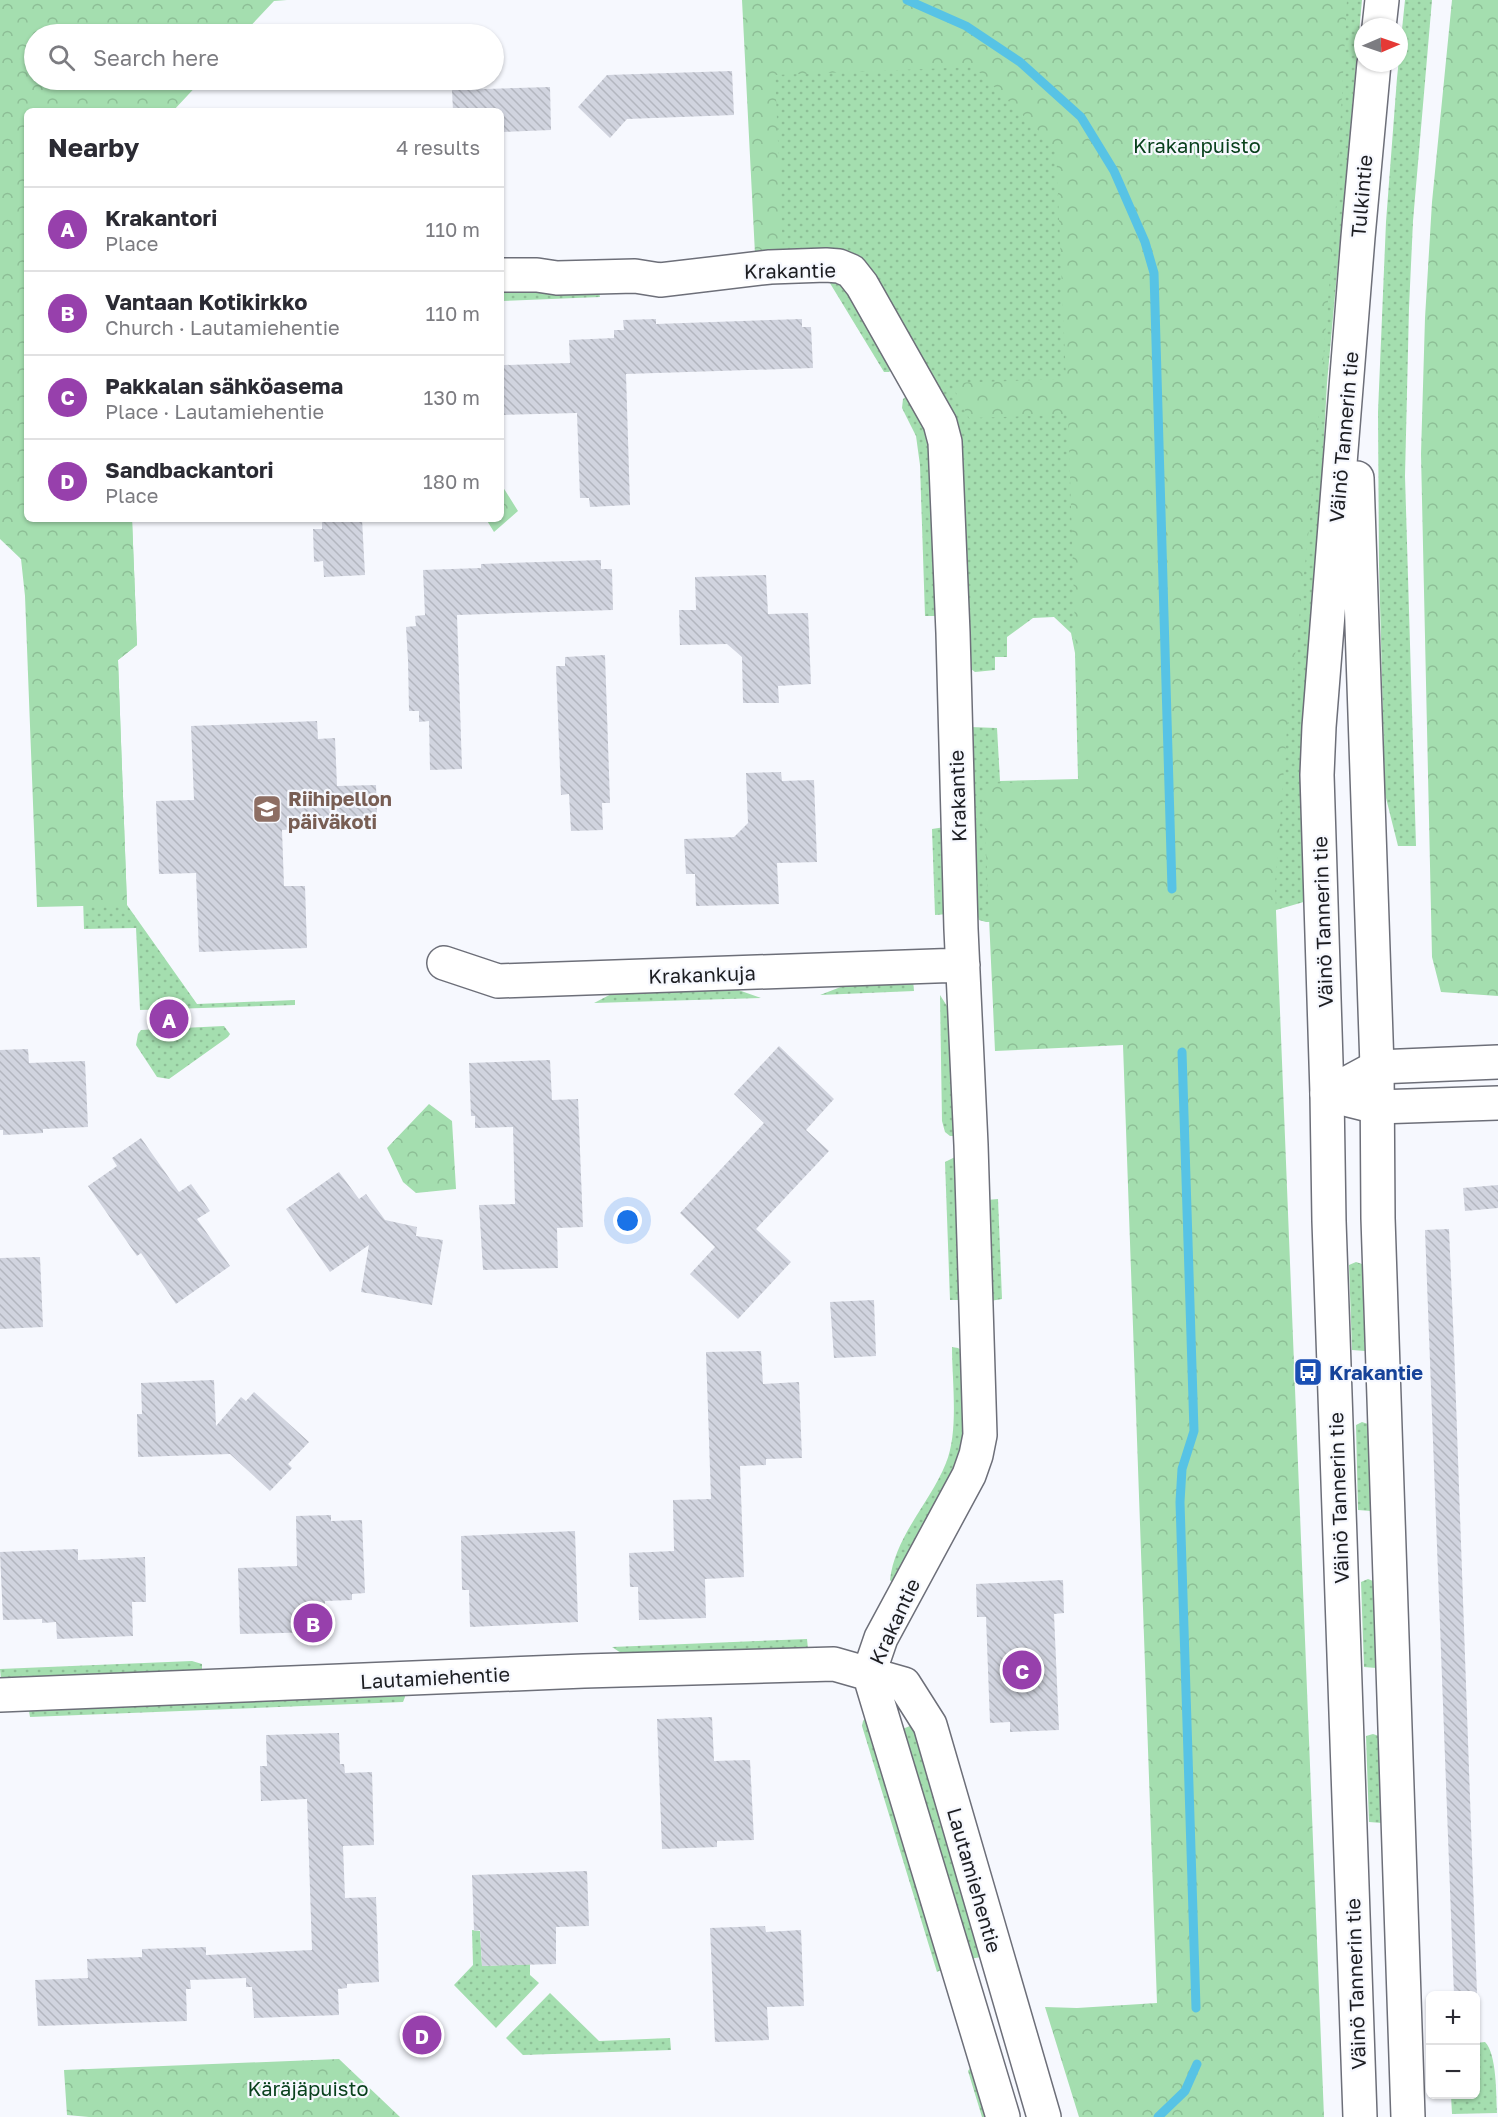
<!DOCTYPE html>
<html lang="en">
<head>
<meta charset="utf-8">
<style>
  :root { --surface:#fff; --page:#f2f2f3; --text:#2b2b33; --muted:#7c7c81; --line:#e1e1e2; --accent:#9740ac }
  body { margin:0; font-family:"Golos Text",sans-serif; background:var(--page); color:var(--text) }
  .controls { position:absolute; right:18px; bottom:18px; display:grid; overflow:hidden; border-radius:9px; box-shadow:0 2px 4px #0004 }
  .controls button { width:54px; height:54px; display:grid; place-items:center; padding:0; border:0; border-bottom:2px solid var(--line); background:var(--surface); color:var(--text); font:30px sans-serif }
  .compass { position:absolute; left:1354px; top:18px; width:54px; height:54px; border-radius:50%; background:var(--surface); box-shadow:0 2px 4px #0004; rotate:88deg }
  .you { position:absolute; left:628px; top:1221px; width:21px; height:21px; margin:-15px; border:4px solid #fff; border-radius:50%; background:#1a73e8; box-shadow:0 0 0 9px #1a73e833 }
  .badge { display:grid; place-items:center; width:39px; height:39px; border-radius:50%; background:var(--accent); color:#fff; font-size:20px; font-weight:700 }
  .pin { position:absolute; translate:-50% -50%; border:3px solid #fff; box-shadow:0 2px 6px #0006 }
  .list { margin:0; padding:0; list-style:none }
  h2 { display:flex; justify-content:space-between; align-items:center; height:78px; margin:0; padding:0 24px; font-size:26px }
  h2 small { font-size:20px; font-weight:400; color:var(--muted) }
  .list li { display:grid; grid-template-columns:39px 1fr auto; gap:18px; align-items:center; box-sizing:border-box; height:84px; padding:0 24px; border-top:2px solid var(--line) }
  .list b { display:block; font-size:22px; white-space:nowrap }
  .list p { margin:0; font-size:20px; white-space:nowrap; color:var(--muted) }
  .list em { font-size:20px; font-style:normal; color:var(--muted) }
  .icon { flex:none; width:33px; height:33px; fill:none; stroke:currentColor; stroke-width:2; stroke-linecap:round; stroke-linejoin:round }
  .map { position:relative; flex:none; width:1498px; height:2117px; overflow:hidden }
  .search { position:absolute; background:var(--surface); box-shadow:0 2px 4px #0004; left:24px; top:24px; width:480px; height:66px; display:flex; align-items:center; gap:15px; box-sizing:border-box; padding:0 21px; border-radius:33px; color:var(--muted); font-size:22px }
  .panel { position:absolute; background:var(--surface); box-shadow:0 2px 4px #0004; left:24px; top:108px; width:480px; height:414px; border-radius:9px }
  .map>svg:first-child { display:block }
  .grass { fill:url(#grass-dots) }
  .park { fill:url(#park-crowns) }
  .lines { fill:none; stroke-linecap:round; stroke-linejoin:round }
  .stream { stroke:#57c3e5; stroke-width:9 }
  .building { fill:url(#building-back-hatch) }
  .minor-casing { stroke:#6d6f79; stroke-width:36 }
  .tertiary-casing { stroke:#6d6f79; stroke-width:36 }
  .secondary-casing { stroke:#6d6f79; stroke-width:36 }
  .minor { stroke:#fff; stroke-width:33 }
  .tertiary { stroke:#fff; stroke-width:33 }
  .secondary { stroke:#fff; stroke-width:33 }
  .labels { text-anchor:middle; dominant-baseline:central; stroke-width:4.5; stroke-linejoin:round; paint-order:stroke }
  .park-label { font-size:20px; fill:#09411d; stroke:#f6f8fe }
  .street-label { font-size:20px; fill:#1c1d21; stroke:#f6f8fe }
  .education-label { font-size:20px; font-weight:bold; fill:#785e54; stroke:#f6f8fe; text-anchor:start }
  .transit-label { font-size:20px; font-weight:bold; fill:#164399; stroke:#f6f8fe; text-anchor:start }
</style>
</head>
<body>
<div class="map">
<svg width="1498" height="2117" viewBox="0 0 1498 2117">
  <defs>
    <pattern id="grass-dots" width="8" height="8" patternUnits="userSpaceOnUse" patternTransform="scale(1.5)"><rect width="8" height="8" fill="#a4deaf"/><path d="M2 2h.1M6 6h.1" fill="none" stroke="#8dbe96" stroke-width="1.8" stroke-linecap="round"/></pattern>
    <pattern id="park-crowns" width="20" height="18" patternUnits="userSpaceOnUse" patternTransform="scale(1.5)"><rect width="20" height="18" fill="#a4deaf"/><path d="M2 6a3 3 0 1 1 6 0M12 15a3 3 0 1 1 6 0" fill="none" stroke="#8dbe96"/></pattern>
    <pattern id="building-back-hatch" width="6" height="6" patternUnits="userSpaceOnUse" patternTransform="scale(1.5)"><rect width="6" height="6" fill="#d1d4df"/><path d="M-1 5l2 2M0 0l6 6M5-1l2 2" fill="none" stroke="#b3b6bf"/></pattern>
  </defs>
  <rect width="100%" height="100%" fill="#f6f8fe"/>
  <path class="grass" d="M803 0H1362L1327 383 1319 527 1307 901 1255 916 986 922 979 920 977 914 970 727 997 728 1000 781 1078 779 1075 653 1071 633 1054 617 1033 618 1007 637V657H995V670L975 672 967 666 951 412 946 400 860 256 846 254 779 256 771 81Z
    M1405 0H1432L1413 221 1409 308 1405 476 1416 846H1398L1385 794 1379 565 1378 412 1386 222 1397 78Z
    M825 275 845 281 895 367 889 372H884Z
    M501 286 599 292 600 297 501 301Z
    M910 393 931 441 938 616H925L920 465 916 436 902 408 903 399Z
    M71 519H132L137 645 118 660 127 905 197 1004 295 1000V1005L140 1010 136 928 84 929Z
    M945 827 948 914 935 915 932 829Z
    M913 980 914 991 820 995 851 983Z
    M727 986 761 998 594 1003 621 989Z
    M940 995 952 1014 956 1136H950L945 1132 942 1121Z
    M224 1026 230 1034 228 1037 169 1079 157 1077 136 1045 138 1034 141 1030Z
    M957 1156 963 1300H950L945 1162Z
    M998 1199 1002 1299 990 1301 987 1200Z
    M1356 1262 1362 1264 1365 1351 1352 1350 1349 1265Z
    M952 1347 958 1348 964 1352 967 1427 958 1466 894 1585 890 1580C895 1536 930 1503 946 1463 959 1431 952 1382 952 1347Z
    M1362 1422 1368 1424 1371 1511 1358 1510 1356 1425Z
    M1368 1579 1373 1581 1376 1668 1364 1667 1361 1582Z
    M807 1639 808 1649 624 1655 612 1647Z
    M192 1661 202 1664V1671L1 1679 0 1669Z
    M405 1693V1697L403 1702 30 1717 28 1705Z
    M866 1717 949 1966 937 1972 862 1726 863 1721Z
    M910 1726 917 1728 988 1956 969 1959 900 1730Z
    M1373 1734 1379 1736 1382 1823 1369 1822 1366 1736Z
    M472 1930 480 1931 482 1966 530 1964V1975L539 1983 496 2028 454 1985 473 1965Z
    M550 1993 599 2041 670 2038 671 2050 523 2055 506 2038Z
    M1485 2042C1497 2054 1496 2095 1497 2113L1452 2114 1451 2095 1476 2094V2043Z
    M971 2067 994 2117H982L968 2071Z"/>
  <path class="park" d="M0 0H287L274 1 243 34H34V80H202L173 111H27V519H132L137 645 118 660 127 905 37 907 25 596 21 559 0 539Z
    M742 0H1347L1336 205 1309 528 1287 729 1275 886 1324 2117H1079L1045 2007 1077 2008 1157 2003 1123 1045 995 1051 983 784 1080 780 1068 415 969 418 951 383 1066 379 1056 148 974 67 775 75 783 253 755 254Z
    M1452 0H1498V996L1441 992 1432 957 1421 454 1425 318 1432 202Z
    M501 484 518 511 494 532 486 519H501Z
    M429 1104 452 1121 456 1189 416 1193 403 1182 387 1148Z
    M339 2059 400 2117H89L67 2115 64 2070Z"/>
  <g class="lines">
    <path class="stream" d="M907 0 966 26 1020 62 1081 117 1114 171 1145 242 1154 273 1172 889
      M1182 1052 1194 1431 1182 1469 1180 1502 1196 2008
      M1158 2117 1185 2091 1197 2064"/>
  </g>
  <path class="building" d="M732 71 734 115 627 119 610 138 578 107 607 75Z
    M550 87 551 130 501 132V111H453L452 90Z
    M656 319V324L802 319V327H811L813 368 626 374 630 505 590 507 589 498H580L577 413 501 415V375H504V365L570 363 569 340 614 338V330H624L623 320Z
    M322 519H362L365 575 324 577 323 561 314 562 313 529H322Z
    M601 560V569H612L613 610 457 615 462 769 430 770 429 721 419 722V711H409L408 660 406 627 416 626 415 616 425 615 423 570 481 568V564Z
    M766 575 768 614 808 613 811 684 778 686 779 703H743L742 657 727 644 680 645 679 610H696L695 577Z
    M605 655 610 803H602L603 830 571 831 569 794 561 795 556 666H565V657Z
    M317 721 318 739 335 738 337 786 376 785 377 816 301 819V829L282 830 284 886H305L307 948 199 952 196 873 159 874 156 801 194 800 191 726Z
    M781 772 782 781 814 780 817 862 777 863 779 904 696 906 695 874H686L684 839 734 837 748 823 746 773Z
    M779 1046 834 1099 806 1130 829 1151 756 1229 791 1262 738 1319 690 1274 715 1247 680 1213 764 1123 734 1094Z
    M28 1049 29 1063 85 1061 88 1127 43 1129V1133L3 1135V1130H0V1050Z
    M550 1060 552 1100 578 1099 583 1227 557 1228 558 1268 483 1270 479 1205 515 1204 513 1127 475 1128V1116H471L469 1063Z
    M141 1138 179 1192 191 1184 210 1211 197 1219 230 1266 176 1304 141 1253 137 1256 88 1186 117 1166 112 1158Z
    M339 1172 359 1199 366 1194 385 1220 417 1227 416 1236 443 1240 432 1305 361 1292 369 1245 330 1272 286 1209Z
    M1498 1185V1208L1465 1211 1463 1188Z
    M1449 1229 1454 1346 1477 1995H1454L1425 1230Z
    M40 1257 43 1327 0 1329V1258Z
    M874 1300 876 1356 834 1358 830 1302Z
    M761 1351 763 1384 799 1382 802 1458 766 1459V1465L740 1466 744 1577 705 1579 706 1618 639 1620 638 1587H630L629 1553 674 1551 673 1500 711 1499 706 1352Z
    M214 1380 216 1426 241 1397 246 1401 254 1392 309 1442 288 1464 292 1468 270 1491 230 1454 138 1457 137 1414H142L141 1383Z
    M331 1515V1521L362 1520 365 1593 352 1594V1600L325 1601V1619H320V1632L240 1634 238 1568 297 1566 296 1516Z
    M575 1531 578 1622 470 1627 469 1590H462L461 1536Z
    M78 1549V1560L145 1557 146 1602H132L133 1636 57 1639 56 1622 42 1623V1619L3 1620 0 1552Z
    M1063 1580 1064 1613 1054 1614 1059 1730 1010 1732V1722L990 1723 986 1617H977L976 1584Z
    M712 1717 714 1761 750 1760 754 1840 717 1841V1847L662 1849 657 1719Z
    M339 1733 340 1764H344L345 1773 372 1772 374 1845 343 1846 345 1898 376 1897 379 1982 347 1984V1988L338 1989 339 2015 254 2018 252 1987H246V1978L190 1980 191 1989H186L187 2021 38 2026 35 1980 88 1978 87 1959 142 1957V1949L206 1947V1955L312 1950 307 1799 261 1801 260 1766H267L266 1735Z
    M587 1871 589 1926 556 1927V1964L482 1966 480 1930 474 1931 472 1875Z
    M765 1926 766 1932 801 1930 804 2006 767 2007 769 2040 715 2042 710 1928Z"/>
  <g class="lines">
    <g class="minor-casing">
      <path id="minor" d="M501 275H537L557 278 635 276 660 280 770 267 826 265 839 266 851 271 862 285 940 423 945 442 953 633 961 929 971 1145 980 1435 976 1455 969 1475 881 1638 869 1673
        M444 963 498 981 963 965
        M869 1673 1003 2117
        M0 1695 584 1671 834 1664 904 1684 930 1725 1044 2117"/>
    </g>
    <g class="tertiary-casing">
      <path id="tertiary" d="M1327 1094 1377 1067 1498 1062
        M1349 1100 1377 1107 1498 1103"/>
    </g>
    <g class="secondary-casing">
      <path id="secondary" d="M1379 27 1382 0
        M1357 478 1377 1067 1378 1218 1408 2117
        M1360 2117 1329 1221 1327 1094 1317 775 1319 727 1358 237 1374 63"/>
    </g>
    <use href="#minor" class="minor"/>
    <use href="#tertiary" class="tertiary"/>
    <use href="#secondary" class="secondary"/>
  </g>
  <defs>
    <g id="school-square" transform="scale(1.5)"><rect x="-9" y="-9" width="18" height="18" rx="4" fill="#8d6e63" stroke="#f6f8fe"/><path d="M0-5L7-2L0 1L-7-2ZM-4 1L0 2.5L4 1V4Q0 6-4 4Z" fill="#fff"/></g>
    <g id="bus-square" transform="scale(1.5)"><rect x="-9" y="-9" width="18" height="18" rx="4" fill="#1a4fb4" stroke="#f6f8fe"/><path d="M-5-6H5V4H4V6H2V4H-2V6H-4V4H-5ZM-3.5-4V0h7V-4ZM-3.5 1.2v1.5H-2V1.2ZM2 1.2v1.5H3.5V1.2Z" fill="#fff"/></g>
  </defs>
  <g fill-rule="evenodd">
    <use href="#school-square" x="267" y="809"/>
    <use href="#bus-square" x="1308" y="1372"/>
  </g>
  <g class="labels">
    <g class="park-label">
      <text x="1197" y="145">Krakanpuisto</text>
      <text x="308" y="2088">Käräjäpuisto</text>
    </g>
    <g class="street-label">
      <text transform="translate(1361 196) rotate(-85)">Tulkintie</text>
      <text transform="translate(790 270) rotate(-1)">Krakantie</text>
      <text transform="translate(1343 437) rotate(-85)">Väinö Tannerin tie</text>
      <text transform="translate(957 796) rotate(-92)">Krakantie</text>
      <text transform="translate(1322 922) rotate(-92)">Väinö Tannerin tie</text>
      <text transform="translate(702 974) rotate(-2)">Krakankuja</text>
      <text transform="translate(1338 1498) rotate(-92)">Väinö Tannerin tie</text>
      <text transform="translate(894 1621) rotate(-65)">Krakantie</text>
      <text transform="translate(435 1677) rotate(-3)">Lautamiehentie</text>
      <text transform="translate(975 1880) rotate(74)">Lautamiehentie</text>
      <text transform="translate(1355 1984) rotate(-92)">Väinö Tannerin tie</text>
    </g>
    <g class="education-label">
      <text x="288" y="798">Riihipellon<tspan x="288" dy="23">päiväkoti</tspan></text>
    </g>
    <g class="transit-label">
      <text x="1329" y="1372">Krakantie</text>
    </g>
  </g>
</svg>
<div class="controls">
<button>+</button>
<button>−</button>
</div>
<svg class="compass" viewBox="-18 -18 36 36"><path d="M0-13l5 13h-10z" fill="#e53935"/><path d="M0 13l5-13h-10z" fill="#7c7c81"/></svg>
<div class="you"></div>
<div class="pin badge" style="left:169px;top:1019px">A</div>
<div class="pin badge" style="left:313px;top:1623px">B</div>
<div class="pin badge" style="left:1022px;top:1670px">C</div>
<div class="pin badge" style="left:422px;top:2035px">D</div>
<div class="search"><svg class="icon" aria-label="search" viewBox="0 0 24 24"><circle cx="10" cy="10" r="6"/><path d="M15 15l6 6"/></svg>Search here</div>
<section class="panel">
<h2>Nearby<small>4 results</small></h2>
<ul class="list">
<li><span class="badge">A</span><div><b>Krakantori</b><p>Place</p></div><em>110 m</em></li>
<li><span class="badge">B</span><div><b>Vantaan Kotikirkko</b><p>Church · Lautamiehentie</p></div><em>110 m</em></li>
<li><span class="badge">C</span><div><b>Pakkalan sähköasema</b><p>Place · Lautamiehentie</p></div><em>130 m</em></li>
<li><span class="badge">D</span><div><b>Sandbackantori</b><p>Place</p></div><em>180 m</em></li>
</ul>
</section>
</div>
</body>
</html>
